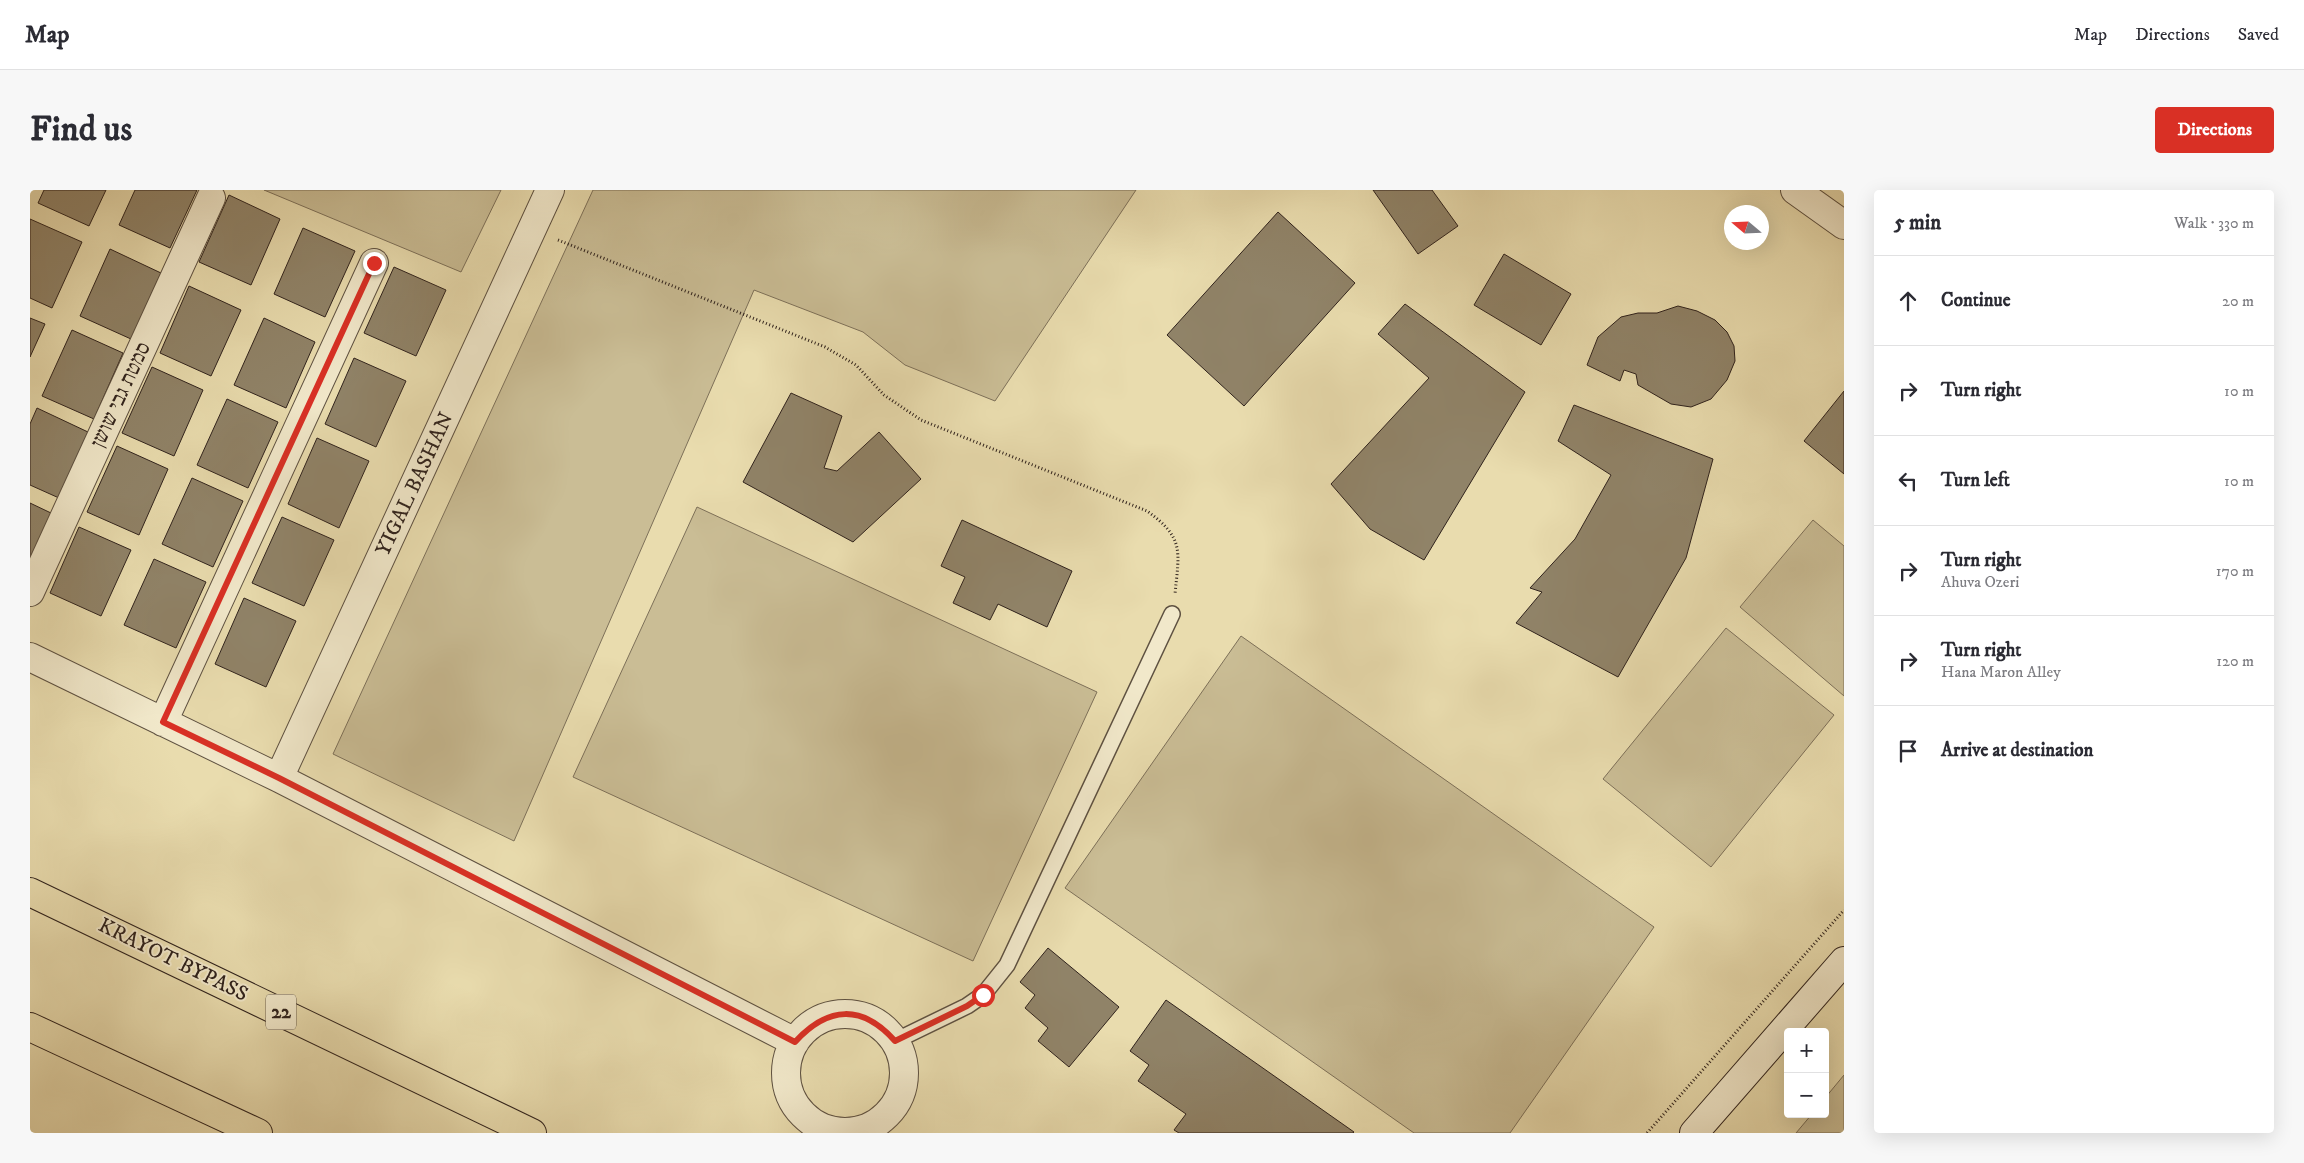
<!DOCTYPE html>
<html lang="en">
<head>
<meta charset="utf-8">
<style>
  :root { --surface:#fff; --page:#f7f7f7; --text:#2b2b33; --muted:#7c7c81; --line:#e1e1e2; --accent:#d93025 }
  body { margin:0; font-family:"IM FELL DW Pica","Frank Ruhl Libre",serif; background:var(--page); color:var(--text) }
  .controls { position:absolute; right:15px; bottom:15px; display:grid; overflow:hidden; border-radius:5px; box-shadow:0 5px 20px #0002 }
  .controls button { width:45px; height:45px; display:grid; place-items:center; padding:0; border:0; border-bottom:1px solid var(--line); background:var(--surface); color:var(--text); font:25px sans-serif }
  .compass { position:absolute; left:1694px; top:15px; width:45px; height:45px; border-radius:50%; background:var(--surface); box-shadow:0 5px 20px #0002; rotate:289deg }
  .stop { position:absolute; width:15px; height:15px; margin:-11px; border:4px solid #d93025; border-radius:50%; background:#fff }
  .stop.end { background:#d93025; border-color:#fff; box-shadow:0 1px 5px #0008 }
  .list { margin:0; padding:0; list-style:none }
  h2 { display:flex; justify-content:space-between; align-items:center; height:65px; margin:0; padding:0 20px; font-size:21px }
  h2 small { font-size:16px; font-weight:400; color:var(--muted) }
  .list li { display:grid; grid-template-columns:32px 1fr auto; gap:15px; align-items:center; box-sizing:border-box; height:90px; padding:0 20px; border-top:1px solid var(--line) }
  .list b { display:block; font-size:19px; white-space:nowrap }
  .list p { margin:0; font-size:16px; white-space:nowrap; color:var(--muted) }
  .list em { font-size:16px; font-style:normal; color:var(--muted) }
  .icon { flex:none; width:28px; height:28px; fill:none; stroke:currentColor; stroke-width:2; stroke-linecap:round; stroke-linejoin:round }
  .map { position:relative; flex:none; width:1814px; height:943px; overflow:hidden; border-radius:5px }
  header { display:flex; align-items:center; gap:30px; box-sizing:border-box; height:70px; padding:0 25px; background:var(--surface); border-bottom:1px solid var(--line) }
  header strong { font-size:24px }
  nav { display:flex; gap:28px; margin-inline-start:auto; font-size:18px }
  .intro { display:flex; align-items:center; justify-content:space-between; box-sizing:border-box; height:120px; padding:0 30px }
  h1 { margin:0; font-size:35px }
  .button { padding:12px 22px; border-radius:5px; background:var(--accent); color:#fff; font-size:18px; font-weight:700 }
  main { display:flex; gap:30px; padding:0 30px }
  aside { flex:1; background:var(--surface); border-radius:5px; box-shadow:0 5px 20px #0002 }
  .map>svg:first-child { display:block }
  .green { fill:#cabd95; stroke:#7d7059 }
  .building { fill:#908368; stroke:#30231d }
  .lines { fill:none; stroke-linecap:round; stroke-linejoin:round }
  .lane-casing { stroke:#5e5141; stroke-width:18 }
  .street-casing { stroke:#5e5141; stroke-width:30 }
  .secondary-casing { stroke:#30231d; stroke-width:30 }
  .highway-casing { stroke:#30231d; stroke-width:30 }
  .path { stroke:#30231d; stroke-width:3; stroke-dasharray:1 2.5; stroke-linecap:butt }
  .lane { stroke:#f1e8ca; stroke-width:15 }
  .street { stroke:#f1e8ca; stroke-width:28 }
  .secondary { stroke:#f1e8ca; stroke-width:28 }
  .highway { stroke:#e9dcae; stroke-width:28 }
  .route { stroke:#d93025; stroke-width:6 }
  .labels { text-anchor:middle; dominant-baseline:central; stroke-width:4; stroke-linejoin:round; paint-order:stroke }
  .shield { fill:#f1e8ca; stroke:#6a5e51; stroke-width:1 }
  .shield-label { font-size:20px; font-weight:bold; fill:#30231d }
  .street-label { font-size:21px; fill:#30231d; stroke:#f1e8ca }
</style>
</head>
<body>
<header>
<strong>Map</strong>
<nav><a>Map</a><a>Directions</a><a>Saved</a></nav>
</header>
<div class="intro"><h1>Find us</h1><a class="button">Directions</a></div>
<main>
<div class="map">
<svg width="1814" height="943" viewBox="0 0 1814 943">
  <rect width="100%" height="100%" fill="#e9dcae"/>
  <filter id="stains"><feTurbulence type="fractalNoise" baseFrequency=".004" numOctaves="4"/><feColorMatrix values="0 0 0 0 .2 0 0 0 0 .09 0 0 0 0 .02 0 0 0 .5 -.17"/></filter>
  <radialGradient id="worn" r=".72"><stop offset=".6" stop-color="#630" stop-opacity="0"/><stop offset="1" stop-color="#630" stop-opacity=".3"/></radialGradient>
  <path class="green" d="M234 0H471L431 82Z
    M563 0H1106L965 211 875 175 833 142 724 100 484 651 303 564Z
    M667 317 1067 502 943 771 543 587Z
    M1783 330 1814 356V506L1710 417Z
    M1696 438 1804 525 1681 677 1573 589Z
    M1211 446 1624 737 1480 943H1384L1035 698Z
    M1814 885V943H1766L1782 924H1795V908Z"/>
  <path class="building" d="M14 0H76L59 36 8 13Z
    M105 0H167L140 58 89 35Z
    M1343 0H1402L1428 36 1388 64Z
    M199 5 250 29 221 95 169 72Z
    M1248 22 1325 93 1214 216 1137 145Z
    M0 29 52 52 22 118 0 108Z
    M273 38 325 61 295 127 244 104Z
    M80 59 131 83 101 149 50 126Z
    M1474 64 1541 104 1511 155 1444 115Z
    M364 77 416 100 386 166 334 143Z
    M159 96 211 120 181 186 130 163Z
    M1375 114 1495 202 1394 370 1340 339 1301 294 1399 188 1348 144Z
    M1648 116 1667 121 1685 130 1697 142 1704 156 1705 171 1697 190 1681 209 1661 217 1641 214 1608 195 1606 184 1594 180 1590 191 1557 175 1568 147 1591 127 1608 123H1627Z
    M0 128 15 134 0 167Z
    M234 128 285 152 256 218 204 195Z
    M42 140 93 163 64 229 12 206Z
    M324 168 376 191 346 257 295 234Z
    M122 177 173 200 144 266 92 243Z
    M1814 201V284L1774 251Z
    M761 203 812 226 794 278 807 281 849 242 891 289 823 352 713 292Z
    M197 209 248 232 218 298 167 275Z
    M1544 215 1683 269 1656 368 1588 487 1486 433 1512 402 1500 398 1545 349 1581 285 1528 251Z
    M7 218 58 242 29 308 0 295V234Z
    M287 248 339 271 309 338 258 314Z
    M87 256 138 279 109 345 57 322Z
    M162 288 213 311 183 377 132 354Z
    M0 313 21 323 0 370Z
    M252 327 304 350 274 416 222 393Z
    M932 330 1042 381 1017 437 968 414 960 430 923 413 935 387 911 376Z
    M49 337 101 360 71 426 20 403Z
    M124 369 176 392 146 458 94 435Z
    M214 408 266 431 236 497 185 474Z
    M1018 758 1089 817 1039 877 1008 851 1018 838 995 818 1005 805 990 792Z
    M1136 810 1324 942 1323 943H1149L1144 940 1156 924 1108 891 1119 875 1100 861Z"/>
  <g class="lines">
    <g class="lane-casing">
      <path id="lane" d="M865 851 937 816 953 805 977 775 1142 424"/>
    </g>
    <g class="street-casing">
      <path id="street" d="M1765 0 1814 35
        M0 402 181 8
        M0 467 249 588 765 852
        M133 532 344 73
        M249 588 520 0
        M756 883a59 59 0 1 1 118 0a59 59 0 1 1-118 0Z"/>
    </g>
    <g class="secondary-casing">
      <path id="secondary" d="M1664 943 1814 771"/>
    </g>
    <g class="highway-casing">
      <path id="highway" d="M0 702 502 943
        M0 837 228 943"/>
    </g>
    <path class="path" d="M528 50 795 157 826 175 854 205 891 230 1117 321C1155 348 1149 362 1145 404
      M1617 943 1814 720"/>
    <use href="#lane" class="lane"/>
    <use href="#street" class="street"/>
    <use href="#secondary" class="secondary"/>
    <use href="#highway" class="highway"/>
  </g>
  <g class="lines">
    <path class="route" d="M344 73 133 532 249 588 765 852C798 816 832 814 865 851L937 816 953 805"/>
  </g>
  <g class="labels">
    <rect class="shield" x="236" y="804.5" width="30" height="35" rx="4"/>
    <g class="shield-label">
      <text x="251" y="822">22</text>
    </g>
    <g class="street-label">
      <text transform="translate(91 205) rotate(-65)">סמטת גבי שושן</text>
      <text transform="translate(385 294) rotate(-65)">YIGAL BASHAN</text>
      <text transform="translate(143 770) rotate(26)">KRAYOT BYPASS</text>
    </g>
  </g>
  <rect width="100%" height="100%" filter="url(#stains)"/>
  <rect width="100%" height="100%" fill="url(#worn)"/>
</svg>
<div class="controls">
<button>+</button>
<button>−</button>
</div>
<svg class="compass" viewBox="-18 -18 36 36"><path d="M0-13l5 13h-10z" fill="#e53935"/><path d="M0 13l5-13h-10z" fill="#7c7c81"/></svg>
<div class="stop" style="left:953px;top:805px"></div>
<div class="stop end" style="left:344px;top:73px"></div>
</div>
<aside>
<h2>5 min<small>Walk · 330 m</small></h2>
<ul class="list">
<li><svg class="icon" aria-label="ahead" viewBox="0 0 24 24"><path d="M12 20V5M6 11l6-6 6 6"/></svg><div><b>Continue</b></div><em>20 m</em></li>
<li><svg class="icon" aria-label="right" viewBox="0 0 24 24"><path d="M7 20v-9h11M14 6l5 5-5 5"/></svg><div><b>Turn right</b></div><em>10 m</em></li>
<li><svg class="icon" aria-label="left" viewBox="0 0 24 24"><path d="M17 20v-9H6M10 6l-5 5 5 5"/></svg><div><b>Turn left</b></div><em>10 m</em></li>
<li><svg class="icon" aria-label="right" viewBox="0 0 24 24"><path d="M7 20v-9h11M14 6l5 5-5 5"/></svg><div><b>Turn right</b><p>Ahuva Ozeri</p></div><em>170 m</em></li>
<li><svg class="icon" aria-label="right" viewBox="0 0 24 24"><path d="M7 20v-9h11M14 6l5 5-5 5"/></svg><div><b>Turn right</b><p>Hana Maron Alley</p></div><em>120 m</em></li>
<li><svg class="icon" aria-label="arrive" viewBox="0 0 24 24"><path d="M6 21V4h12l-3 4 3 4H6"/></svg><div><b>Arrive at destination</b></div></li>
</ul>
</aside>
</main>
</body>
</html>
